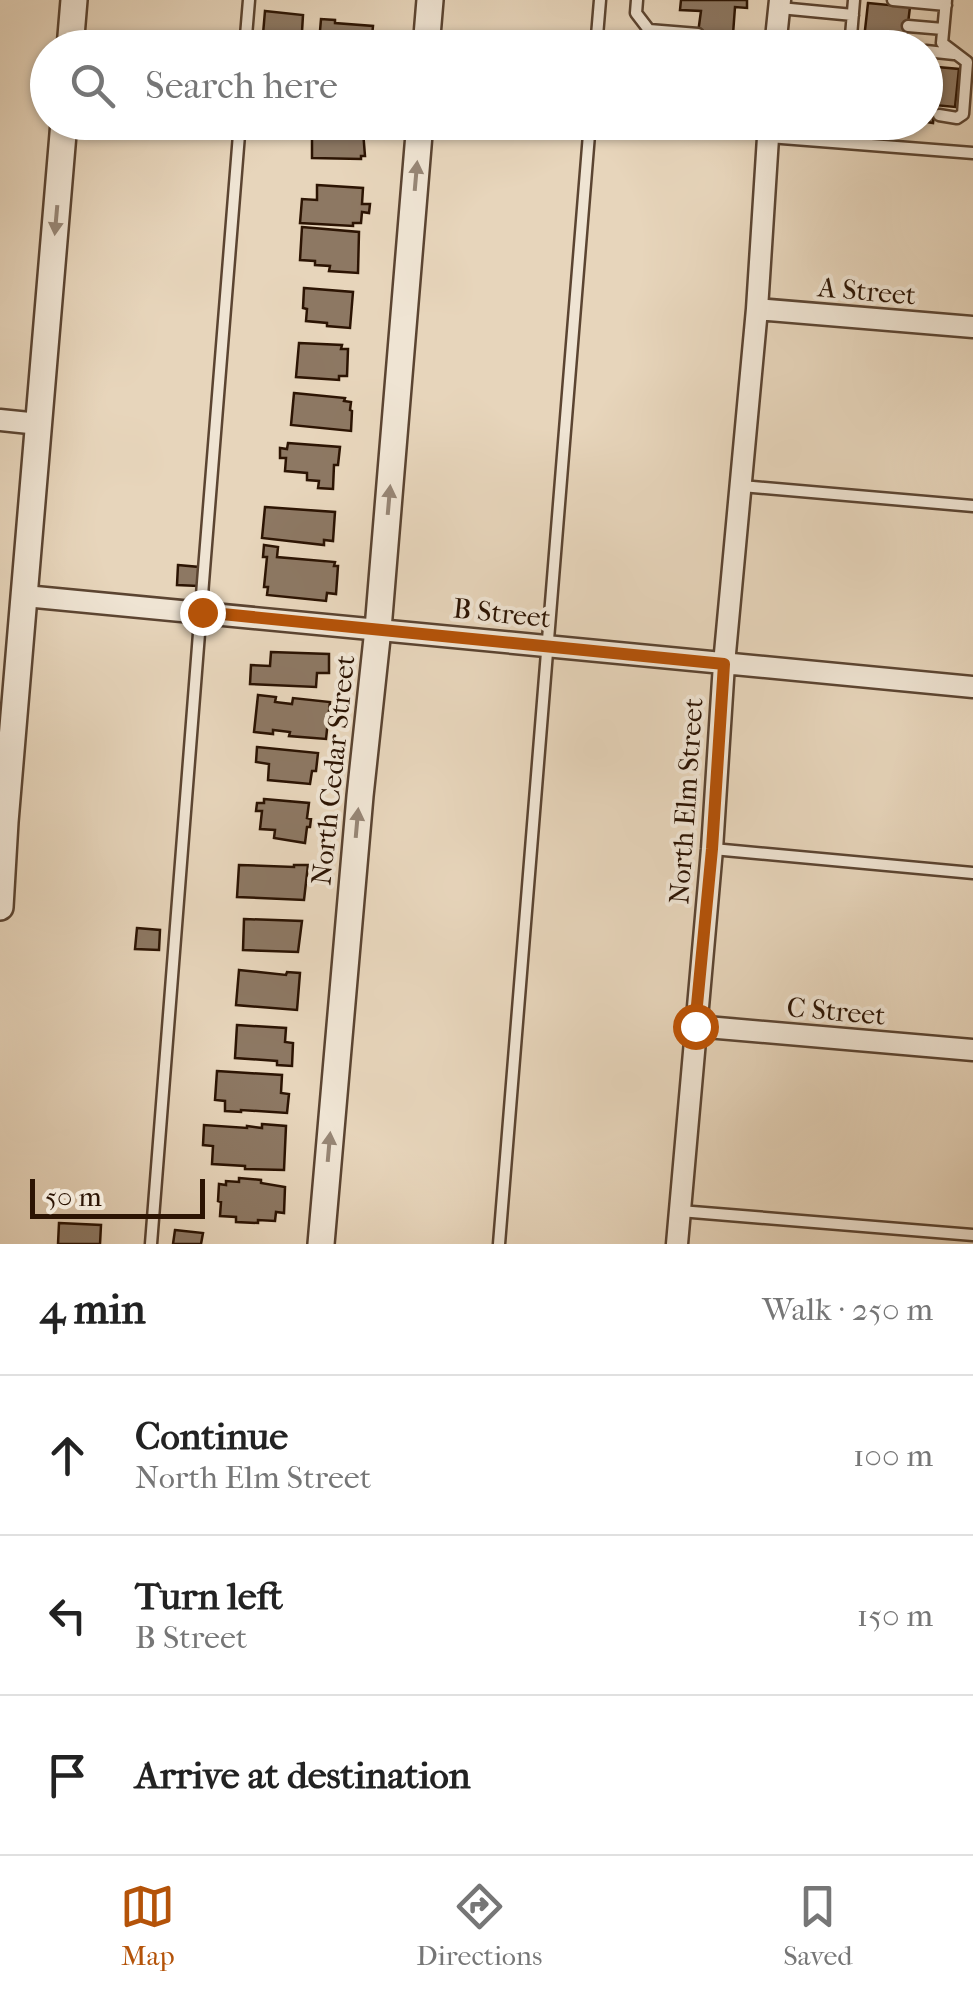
<!DOCTYPE html>
<html lang="en">
<head>
<meta charset="utf-8">
<style>
  :root { --surface:#fff; --page:#f6f6f6; --text:#222; --muted:#767676; --line:#e0e0e0; --accent:#b45309 }
  body { margin:0; font-family:"IM FELL French Canon",serif; background:var(--page); color:var(--text) }
  .scale { position:absolute; left:30px; bottom:25px; width:175px; box-sizing:border-box; padding-left:10px; border:5px solid #2c1403; border-top:0; font-size:28px; line-height:35px; white-space:nowrap; color:#2c1403; -webkit-text-stroke:8px #efe4d3; paint-order:stroke }
  .stop { position:absolute; width:30px; height:30px; margin:-22px; border:8px solid #b45309; border-radius:50%; background:#fff }
  .stop.end { background:#b45309; border-color:#fff; box-shadow:0 2px 10px #0008 }
  .list { margin:0; padding:0; list-style:none }
  h2 { display:flex; justify-content:space-between; align-items:center; height:130px; margin:0; padding:0 40px; font-size:42px }
  h2 small { font-size:32px; font-weight:400; color:var(--muted) }
  .list li { display:grid; grid-template-columns:65px 1fr auto; gap:30px; align-items:center; box-sizing:border-box; height:160px; padding:0 40px; border-top:2px solid var(--line) }
  .list b { display:block; font-size:38px; white-space:nowrap }
  .list p { margin:0; font-size:32px; white-space:nowrap; color:var(--muted) }
  .list em { font-size:32px; font-style:normal; color:var(--muted) }
  .icon { flex:none; width:55px; height:55px; fill:none; stroke:currentColor; stroke-width:2; stroke-linecap:round; stroke-linejoin:round }
  .map { position:relative; flex:none; width:973px; height:1244px; overflow:hidden }
  .search { position:absolute; background:var(--surface); box-shadow:0 2px 8px #0004; left:30px; right:30px; top:30px; height:110px; display:flex; align-items:center; gap:25px; box-sizing:border-box; padding:0 35px; border-radius:55px; color:var(--muted); font-size:38px }
  .sheet { height:610px; background:var(--surface) }
  nav { display:flex; justify-content:space-around; align-items:center; box-sizing:border-box; height:140px; border-top:2px solid var(--line); background:var(--surface); font-size:28px; color:var(--muted) }
  nav a { display:grid; justify-items:center; gap:5px }
  nav .on { color:var(--accent) }
  .map>svg:first-child { display:block }
  .building { fill:#8d7863; stroke:#2c1403; stroke-width:2.5 }
  .lines { fill:none; stroke-linecap:round; stroke-linejoin:round }
  .service-casing { stroke:#5b4431; stroke-width:15 }
  .minor-casing { stroke:#5b4431; stroke-width:25 }
  .tertiary-casing { stroke:#5b4431; stroke-width:30 }
  .service { stroke:#efe4d3; stroke-width:10 }
  .minor { stroke:#efe4d3; stroke-width:20 }
  .tertiary { stroke:#efe4d3; stroke-width:25 }
  .oneway { fill:#978675 }
  .route { stroke:#b45309; stroke-width:12 }
  .labels { text-anchor:middle; dominant-baseline:central; stroke-width:8; stroke-linejoin:round; paint-order:stroke }
  .street-label { font-size:28px; fill:#2c1403; stroke:#efe4d3 }
</style>
</head>
<body>
<div class="map">
<svg width="973" height="1244" viewBox="0 0 973 1244">
  <rect width="100%" height="100%" fill="#e7d5bb"/>
  <filter id="stains"><feTurbulence type="fractalNoise" baseFrequency=".002" numOctaves="4"/><feColorMatrix values="0 0 0 0 .2 0 0 0 0 .09 0 0 0 0 .02 0 0 0 .5 -.17"/></filter>
  <radialGradient id="worn" r=".72"><stop offset=".6" stop-color="#630" stop-opacity="0"/><stop offset="1" stop-color="#630" stop-opacity=".3"/></radialGradient>
  <path class="building" d="M681 0H747V8L735 7 732 48H696L701 11 680 10Z
    M868 3 910 7 905 48H863Z
    M265 11 303 15 302 32 320 31 321 19 335 20V23L373 26 372 37 378 38 377 48H320V43L302 42V39L275 37V35L263 34Z
    M926 66 959 69 955 107 935 105 933 123 926 122Z
    M312 129 363 131 365 156H361V159L312 158Z
    M317 185 363 188 362 204H370L369 213 362 212 361 223H353V226L300 223 302 199 317 200Z
    M302 227 359 232 358 273 329 271 330 266 315 265V261L300 260Z
    M304 288 353 292 350 328 327 326V323L306 321 307 309 303 308Z
    M299 343 342 345 341 349H348L347 376H339V380L296 377Z
    M294 393 345 398 344 401 351 402 350 410 352 411 351 431 291 425Z
    M288 443 340 447 338 465H334L333 489 318 488 319 481 307 480V473L285 471 286 458H280V448L287 449Z
    M265 507 335 512 333 541 324 540V545L262 538Z
    M264 545 278 547 277 557 335 562 334 566H338L336 594 327 593 326 601 267 595 268 587H264L267 557H263Z
    M178 565 199 567 198 586 177 585Z
    M271 652 329 654V673H317L316 687 250 684 251 665 270 666Z
    M258 695 276 697 275 702 292 704 293 698 330 702 326 739 289 736 290 732 273 730V734L254 732Z
    M257 747 318 753 316 771H312L310 784 268 780 269 764 256 762Z
    M264 799 309 803 307 818 311 819 310 827H307L305 843 274 838 275 830 260 829 262 811H256L257 803H264Z
    M239 865 294 867V865H308L304 900 237 897Z
    M244 919 302 921 298 952 243 950Z
    M137 928 160 930 159 950 135 949Z
    M239 970 286 975 287 972 300 973 297 1010 236 1005Z
    M237 1025 286 1028 285 1042 293 1043 292 1066 277 1065V1061L235 1058Z
    M217 1071 282 1075 281 1093 289 1094 287 1113 241 1110V1112L225 1111V1101L215 1100Z
    M262 1124 286 1126 284 1170 245 1169V1166L212 1164 213 1146 203 1145 204 1125 247 1128V1126L262 1128Z
    M239 1178 261 1180V1183L285 1187 284 1213 276 1212 275 1221 258 1220V1223L236 1222V1217L220 1216 221 1202 218 1201 219 1184 226 1185V1181L239 1182Z
    M59 1223 101 1225 100 1244H58Z
    M175 1230 203 1233 201 1244H173Z"/>
  <g class="lines">
    <g class="service-casing">
      <path id="service" d="M637 0 636 13 649 30 698 34
        M893 0 946 5
        M780 8 853 15
        M908 26 943 29
        M733 38 775 41
        M245 48 249 0
        M596 48 600 0
        M850 48 854 0
        M926 51 954 54
        M939 115 957 118 963 114 967 62 942 43 946 0
        M769 137 973 153
        M742 486 973 506
        M713 849 973 873
        M680 1211 973 1235
        M151 1244C178 870 211 496 240 122
        M499 1244 590 122"/>
    </g>
    <g class="minor-casing">
      <path id="minor" d="M775 48 780 0
        M757 309 973 327
        M0 420 39 424
        M25 596 973 687
        M695 1026 973 1050
        M677 1244 712 849 724 664 757 309 769 122"/>
    </g>
    <g class="tertiary-casing">
      <path id="tertiary" d="M70 48 74 0
        M426 48 430 0
        M0 907 5 822 64 122
        M321 1244 360 796 378 629 420 122"/>
    </g>
    <use href="#service" class="service"/>
    <use href="#minor" class="minor"/>
    <use href="#tertiary" class="tertiary"/>
  </g>
  <defs><path id="oneway-solid" d="M-6-.8H1V-3.2L6.5 0L1 3.2V.8H-6Z" transform="scale(2.5)"/></defs>
  <g class="oneway">
    <use href="#oneway-solid" transform="translate(416 176) rotate(-85)"/>
    <use href="#oneway-solid" transform="translate(56 220) rotate(95)"/>
    <use href="#oneway-solid" transform="translate(389 500) rotate(-85)"/>
    <use href="#oneway-solid" transform="translate(357 823) rotate(-85)"/>
    <use href="#oneway-solid" transform="translate(329 1147) rotate(-85)"/>
  </g>
  <g class="lines">
    <path class="route" d="M202 612 724 664 712 849 695 1026"/>
  </g>
  <g class="labels">
    <g class="street-label">
      <text transform="translate(867 291) rotate(5)">A Street</text>
      <text transform="translate(502 613) rotate(6)">B Street</text>
      <text transform="translate(333 770) rotate(-84)">North Cedar Street</text>
      <text transform="translate(686 801) rotate(-86)">North Elm Street</text>
      <text transform="translate(836 1011) rotate(5)">C Street</text>
    </g>
  </g>
  <rect width="100%" height="100%" filter="url(#stains)"/>
  <rect width="100%" height="100%" fill="url(#worn)"/>
</svg>
<div class="scale">50 m</div>
<div class="stop" style="left:695px;top:1026px"></div>
<div class="stop end" style="left:202px;top:612px"></div>
<div class="search"><svg class="icon" aria-label="search" viewBox="0 0 24 24"><circle cx="10" cy="10" r="6"/><path d="M15 15l6 6"/></svg>Search here</div>
</div>
<section class="sheet">
<h2>4 min<small>Walk · 250 m</small></h2>
<ul class="list">
<li><svg class="icon" aria-label="ahead" viewBox="0 0 24 24"><path d="M12 20V5M6 11l6-6 6 6"/></svg><div><b>Continue</b><p>North Elm Street</p></div><em>100 m</em></li>
<li><svg class="icon" aria-label="left" viewBox="0 0 24 24"><path d="M17 20v-9H6M10 6l-5 5 5 5"/></svg><div><b>Turn left</b><p>B Street</p></div><em>150 m</em></li>
<li><svg class="icon" aria-label="arrive" viewBox="0 0 24 24"><path d="M6 21V4h12l-3 4 3 4H6"/></svg><div><b>Arrive at destination</b></div></li>
</ul>
</section>
<nav>
<a class="on"><svg class="icon" aria-label="map" viewBox="0 0 24 24"><path d="M3 6l6-2 6 2 6-2v14l-6 2-6-2-6 2zM9 4v14M15 6v14"/></svg>Map</a>
<a><svg class="icon" aria-label="directions" viewBox="0 0 24 24"><path d="M12 3l9 9-9 9-9-9zM9 14v-3h6M13 9l2 2-2 2"/></svg>Directions</a>
<a><svg class="icon" aria-label="saved" viewBox="0 0 24 24"><path d="M7 4h10v16l-5-4-5 4z"/></svg>Saved</a>
</nav>
</body>
</html>
